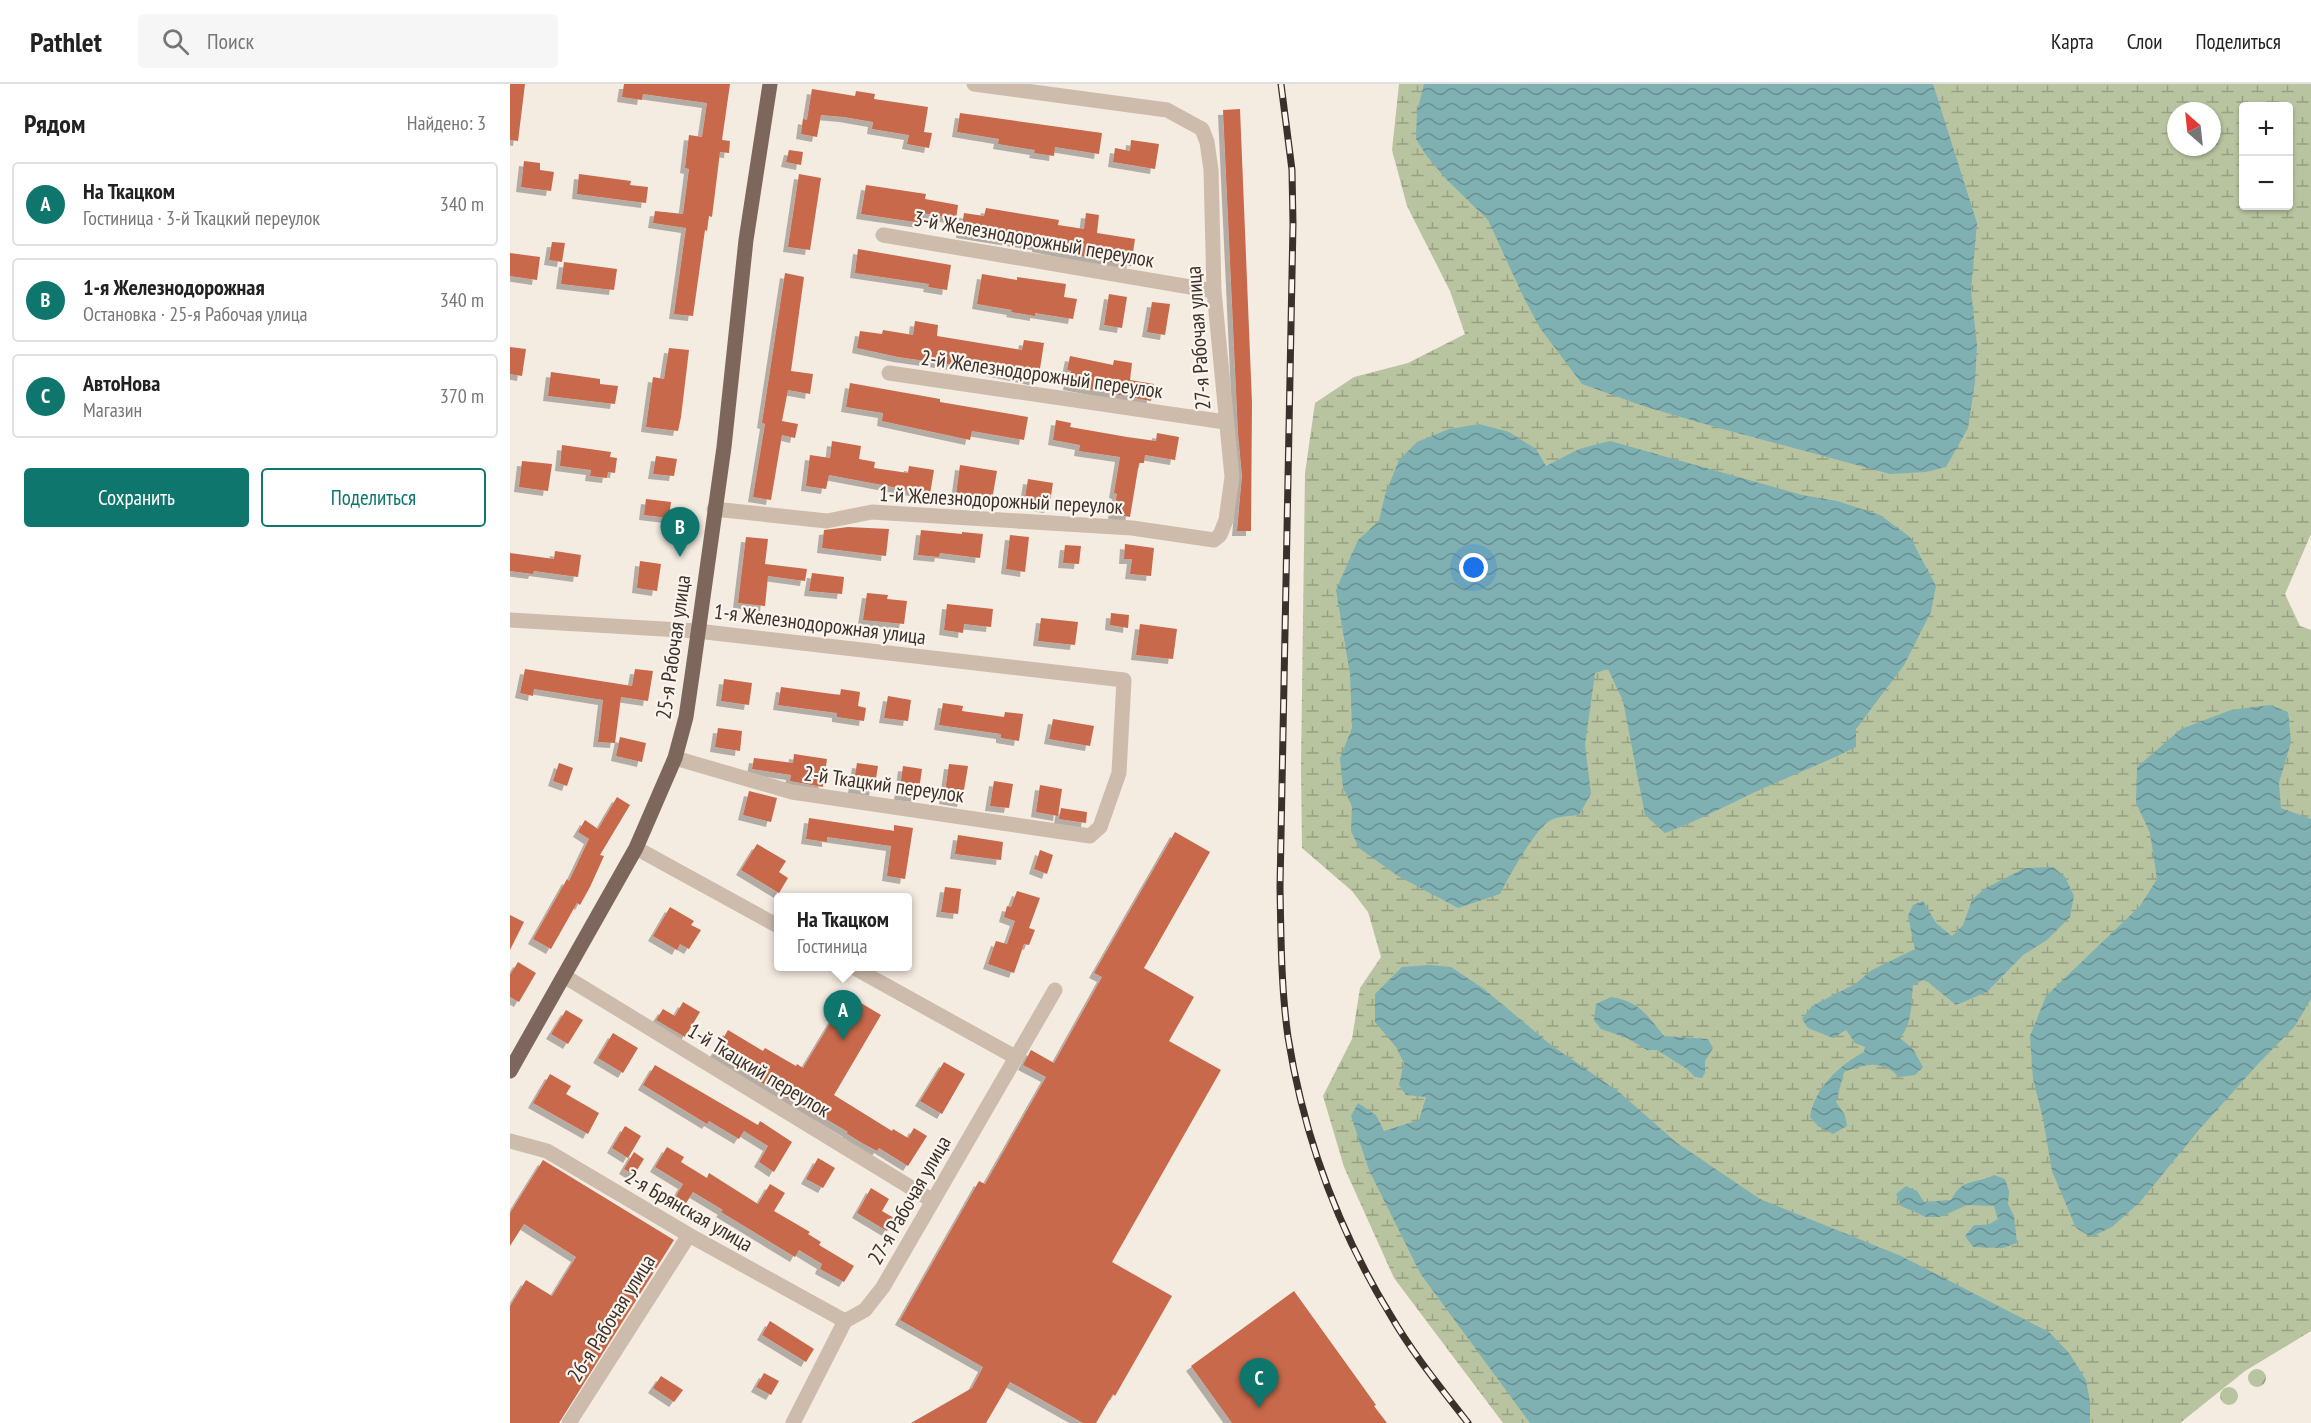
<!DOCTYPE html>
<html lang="ru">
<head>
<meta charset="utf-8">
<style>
  :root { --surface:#fff; --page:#f6f6f6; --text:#222; --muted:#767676; --line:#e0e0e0; --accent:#0f766e }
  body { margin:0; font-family:"PT Sans Narrow",sans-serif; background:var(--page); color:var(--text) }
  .controls { position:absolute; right:18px; top:18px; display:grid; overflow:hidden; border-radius:6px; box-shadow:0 2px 4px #0004 }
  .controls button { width:54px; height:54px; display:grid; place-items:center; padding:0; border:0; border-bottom:2px solid var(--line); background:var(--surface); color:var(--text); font:30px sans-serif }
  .compass { position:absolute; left:1657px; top:18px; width:54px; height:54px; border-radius:50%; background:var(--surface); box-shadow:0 2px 4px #0004; rotate:333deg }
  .you { position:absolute; left:964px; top:484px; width:21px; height:21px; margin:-15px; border:4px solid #fff; border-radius:50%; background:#1a73e8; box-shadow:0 0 0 9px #1a73e833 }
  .badge { display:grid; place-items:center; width:39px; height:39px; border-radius:50%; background:var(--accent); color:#fff; font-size:20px; font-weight:700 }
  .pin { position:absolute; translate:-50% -50px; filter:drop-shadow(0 2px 3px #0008) }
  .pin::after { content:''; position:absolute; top:32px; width:21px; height:18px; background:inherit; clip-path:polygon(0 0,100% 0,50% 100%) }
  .popup { position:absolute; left:264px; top:809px; width:138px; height:78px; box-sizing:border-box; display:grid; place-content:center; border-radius:6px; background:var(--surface); filter:drop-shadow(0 2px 4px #0005); font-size:20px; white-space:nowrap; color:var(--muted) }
  .popup b { font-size:22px; color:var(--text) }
  .popup::after { content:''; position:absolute; left:50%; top:100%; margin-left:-12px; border:12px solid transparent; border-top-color:var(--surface) }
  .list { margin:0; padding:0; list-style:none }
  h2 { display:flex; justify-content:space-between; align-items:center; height:78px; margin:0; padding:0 24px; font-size:26px }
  h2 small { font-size:20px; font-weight:400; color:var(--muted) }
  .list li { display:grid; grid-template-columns:39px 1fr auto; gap:18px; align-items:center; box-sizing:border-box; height:84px; margin:0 12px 12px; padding:0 12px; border:2px solid var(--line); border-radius:6px }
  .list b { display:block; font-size:22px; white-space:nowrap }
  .list p { margin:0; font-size:20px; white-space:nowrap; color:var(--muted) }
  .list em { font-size:20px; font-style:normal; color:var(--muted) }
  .actions { display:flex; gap:12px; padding:18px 24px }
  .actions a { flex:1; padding:14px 0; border:2px solid var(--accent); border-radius:6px; text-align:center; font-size:21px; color:var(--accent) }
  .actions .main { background:var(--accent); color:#fff }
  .icon { flex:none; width:33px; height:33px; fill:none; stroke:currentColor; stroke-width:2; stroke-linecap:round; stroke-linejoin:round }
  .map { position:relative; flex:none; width:1801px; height:1339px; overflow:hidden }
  header { display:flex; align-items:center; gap:36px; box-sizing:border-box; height:84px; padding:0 30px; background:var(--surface); border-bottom:2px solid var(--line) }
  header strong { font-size:28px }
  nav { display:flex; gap:33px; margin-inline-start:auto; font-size:21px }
  .search { width:420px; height:54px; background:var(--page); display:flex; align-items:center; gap:15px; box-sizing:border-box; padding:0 21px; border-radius:6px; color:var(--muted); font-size:22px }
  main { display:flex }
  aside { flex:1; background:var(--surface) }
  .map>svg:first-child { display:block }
  .forest { fill:url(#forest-firs) }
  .wetland { fill:url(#wetland-marsh); fill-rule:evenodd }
  .water { fill:url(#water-waves) }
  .building { fill:#c8694b; filter:url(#shadow) }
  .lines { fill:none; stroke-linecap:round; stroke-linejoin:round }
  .minor { stroke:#cdbbac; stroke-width:15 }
  .major { stroke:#7d675c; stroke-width:15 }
  .rail-casing { stroke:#3b302b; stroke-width:7 }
  .rail { stroke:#fbf5ee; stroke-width:4.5; stroke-dasharray:14; stroke-linecap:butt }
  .labels { text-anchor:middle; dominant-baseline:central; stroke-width:4.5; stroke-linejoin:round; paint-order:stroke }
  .street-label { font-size:21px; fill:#3b302b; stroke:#fbf5ee }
</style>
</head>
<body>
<header>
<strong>Pathlet</strong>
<div class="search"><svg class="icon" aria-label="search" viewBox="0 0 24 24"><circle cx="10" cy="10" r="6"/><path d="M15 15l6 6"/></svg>Поиск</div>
<nav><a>Карта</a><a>Слои</a><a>Поделиться</a></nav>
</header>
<main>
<aside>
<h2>Рядом<small>Найдено: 3</small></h2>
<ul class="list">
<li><span class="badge">A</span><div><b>На Ткацком</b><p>Гостиница · 3-й Ткацкий переулок</p></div><em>340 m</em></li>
<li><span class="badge">B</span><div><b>1-я Железнодорожная</b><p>Остановка · 25-я Рабочая улица</p></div><em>340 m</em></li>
<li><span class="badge">C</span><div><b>АвтоНова</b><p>Магазин</p></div><em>370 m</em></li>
</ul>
<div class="actions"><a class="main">Сохранить</a><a>Поделиться</a></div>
</aside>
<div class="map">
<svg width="1801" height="1339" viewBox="0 0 1801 1339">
  <defs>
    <pattern id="forest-firs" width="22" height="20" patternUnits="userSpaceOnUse" patternTransform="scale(1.5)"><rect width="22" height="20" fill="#b8c4a0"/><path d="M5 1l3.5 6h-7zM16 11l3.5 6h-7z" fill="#97a083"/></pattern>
    <pattern id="wetland-marsh" width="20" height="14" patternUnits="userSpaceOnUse" patternTransform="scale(1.5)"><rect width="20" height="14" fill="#b8c4a0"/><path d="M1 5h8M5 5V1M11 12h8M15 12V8" fill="none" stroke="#97a083"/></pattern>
    <pattern id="water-waves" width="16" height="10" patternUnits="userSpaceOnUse" patternTransform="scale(1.5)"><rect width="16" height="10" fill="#7fb0b2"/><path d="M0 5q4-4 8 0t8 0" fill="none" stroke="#699091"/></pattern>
    <filter id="shadow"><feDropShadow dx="-5" dy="5" stdDeviation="0" flood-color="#0004"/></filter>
  </defs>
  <rect width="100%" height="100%" fill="#f4ebe1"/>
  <path class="forest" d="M1738 1294a9 9 0 1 1 18 0a9 9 0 1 1-18 0Z
    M1710 1312a9 9 0 1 1 18 0a9 9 0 1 1-18 0Z"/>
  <path class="wetland" d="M889 0H1801V450L1775 510 1790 542 1801 546V1247L1735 1287 1670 1339H993L884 1194 834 1083 813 1012 842 955 850 904 871 873 858 828 842 807 792 764 791 682 795 389 805 319 844 293 898 279 955 250 940 207 897 122 882 66ZM1734 22H1778V122H1734ZM1666 27H1702V63H1666Z"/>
  <path class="water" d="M914 0H1423L1467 139 1461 207 1467 261 1465 298 1458 344 1436 383 1416 388 1380 390 1209 344 1136 323 1072 300 1030 244 1013 212 978 136 936 95 916 71 906 55 907 28Z
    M969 340 999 348 1026 365 1036 382 1069 365 1100 357 1292 411 1327 417 1370 431 1400 453 1426 502 1421 528 1394 581 1346 645V663C1320 676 1293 687 1265 699 1228 715 1193 735 1155 749L1135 731 1113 617 1098 585 1085 589 1075 661 1081 710 1069 731C1061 732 1048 732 1041 736 1026 743 998 794 990 810L948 824 888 792 849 764 841 747 842 722 833 704 830 674 842 644 840 590 826 506 848 456 869 437 875 411 889 376 907 358 939 345Z
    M1760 621 1778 628 1781 658 1769 699 1771 724 1801 735V915L1785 942 1748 980 1688 1047 1630 1118 1602 1143 1581 1153 1566 1144 1542 1087 1533 1035 1523 995 1520 952 1536 912 1630 822 1647 795 1640 749 1626 719 1627 683 1671 645 1721 626Z
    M1543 783 1555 793 1564 812 1560 833 1537 856 1513 871 1477 908 1446 921 1418 898 1413 896 1403 901C1401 920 1403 938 1390 954L1403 965 1413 983 1405 991 1389 993C1372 975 1355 980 1334 988L1326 1018 1335 1031 1337 1042 1323 1050 1308 1042 1300 1033C1304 1005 1329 981 1354 968L1355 963 1345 959 1336 946 1323 954 1298 944 1292 935 1302 922 1345 900 1362 886 1405 865 1398 832 1403 821 1413 817 1426 839 1442 852 1453 841 1462 816 1474 805 1515 784Z
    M920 881 941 883 974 905 1041 961 1109 1008 1167 1059 1250 1115 1391 1172 1539 1248 1559 1269 1576 1296 1580 1318V1339H1020L910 1189 859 1086 841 1032 848 1019 866 1031 874 1047 909 1036 916 1013 896 1011 889 1001 894 979 886 963 865 938V910L892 883Z
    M1101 913C1129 917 1137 931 1154 952L1198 955 1203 964 1195 977V989L1192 994 1185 993 1177 985 1147 966H1137L1117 954 1091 945 1084 936 1086 920Z
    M1484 1091 1495 1095 1499 1107 1498 1120 1504 1132 1507 1159 1493 1164 1463 1163 1455 1152 1464 1141H1478L1488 1135 1484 1122 1457 1121 1430 1133H1416L1391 1122 1386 1110 1396 1102 1407 1107 1414 1118 1441 1116C1453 1093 1464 1101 1484 1091Z"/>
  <path class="building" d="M0 0H15L8 57 0 56Z
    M114 0H220L212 56 220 57 219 69 210 68 202 133 199 132 197 147 195 146 183 232 164 230 176 144 143 139 145 127 173 130 179 85 175 84 179 51 192 53 197 19 133 10 132 16 112 13Z
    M302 5 345 12 346 7 365 10 364 15 418 23 414 48 422 49 419 64 397 60 399 51 362 45 363 38 334 33 311 31 307 53 291 50 293 35 297 36Z
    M730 25 742 319 741 447H727L732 392 728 349 713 26Z
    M450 29 592 49 589 70 545 63 544 72 524 69 525 66 488 60 489 55 447 48Z
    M621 56 649 60 645 85 603 78 605 64 620 67Z
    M279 66 293 68 291 81 276 78Z
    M14 77 30 79V86L44 88 41 107 11 103Z
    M69 90 121 97 120 101 138 103 136 119 67 110Z
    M289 90 311 94 300 166 278 163Z
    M356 101 416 110 415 115 448 121 446 135 413 129 412 139 351 130Z
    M476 124 549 136 548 141 574 145 576 129 589 131 587 149 625 155 621 182 527 163V161L451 149 454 129 474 132Z
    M42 158 55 159 52 178 39 176Z
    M348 165 441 181 437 206 418 203 419 200 345 189Z
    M0 169 30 173 27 196 0 192Z
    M54 178 107 185 104 206 51 200Z
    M275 189 294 193 281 287 303 290 300 310 278 306 272 337 288 340 285 354 272 351 261 416 243 413 255 340 252 339Z
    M472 190 507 196V193L556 200 554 213 567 215 563 235 525 229V232L501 228 502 226 467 220Z
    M599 210 617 213 612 244 594 241Z
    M642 218 660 220 655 251 637 248Z
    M405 237 428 241 427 252 512 266 514 256 534 259 528 297 472 285 388 273 347 264 350 247 372 250 373 246 403 251Z
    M0 263 16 265 12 292 0 290Z
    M159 264 179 266 171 333 168 347 136 343 143 293 154 295Z
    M560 272 603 281 604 276 622 279 620 296 644 300 641 317 558 301 561 287 557 286Z
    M41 288 90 295V300L108 302 105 320 38 312Z
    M340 299 430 315V318L518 333 514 356 462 347 460 356 372 337 373 329 336 323Z
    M546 336 561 339 560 343 617 353 646 357 647 349 669 353 665 376 635 371 634 379H629L620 433 603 430 607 410 604 409 610 373 569 367 570 361 543 356Z
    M322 357 351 362 349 375 365 378 364 384 398 389 399 382 424 386 420 410 319 391 316 405 296 402 300 371 320 374Z
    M52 361 101 368 100 373 107 374 105 389 98 388 97 394 80 392 81 386 50 382Z
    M146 372 167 375 164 392 143 390Z
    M12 377 42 380 38 407 9 403Z
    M450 381 487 387 482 416 446 411Z
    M518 395 543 399 539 424 514 420Z
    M136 415 161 418 159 434 134 431Z
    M338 443 379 445 376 472 312 464 314 446Z
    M411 446 452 450V448L473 450 470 474 430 469 429 473 408 471Z
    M500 451 519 453 515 488 496 485Z
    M236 453 258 455 255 480 297 485 295 497 258 492 255 522 228 519Z
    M615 460 644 464 641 492 620 490 622 475H614Z
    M555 461 571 462 569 480 553 479Z
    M45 467 71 471 68 493 24 487 23 490 0 487V469L44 475Z
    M130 477 151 480 147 507 127 504Z
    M302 489 334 493 332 510 299 507Z
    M357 509 378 511 377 515 397 517 394 540 353 536Z
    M437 520 483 525 481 543 454 540 453 549 434 546Z
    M601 529 619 531 618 544 600 541Z
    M531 534 568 538 565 561 528 557Z
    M630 540 667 545 663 575 626 571Z
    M15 585 122 602 125 585 143 587 138 617 111 613 105 659 88 658 93 616 24 605 23 612 10 609Z
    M214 595 242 599 239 621 211 617Z
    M271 603 330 611 331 605 350 608 348 622 356 624 354 637 327 633V629L268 621Z
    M378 612 401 616 398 637 374 634Z
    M433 619 453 622 452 627 494 633 495 628 513 630 509 657 491 654V650L429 641Z
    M543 635 584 642 580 662 539 655Z
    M208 644 232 647 230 667 205 663Z
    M110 653 136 659 132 678 106 672Z
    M284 670 317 675 313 703 280 697 281 691 242 685 244 674 283 679Z
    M49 679 63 684 57 702 43 697Z
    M347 679 368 682 364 707 343 704Z
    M439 680 458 682 452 718 434 715Z
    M393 682 412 685 408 713 389 711Z
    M484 697 503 700 499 724 480 722Z
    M530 701 552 705 548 732 526 728Z
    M239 707 267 714 261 738 233 731Z
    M107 713 120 721 90 771 94 772 80 803 70 821 67 819 41 865 23 855 57 795 59 797 79 755 68 748 75 736 88 745Z
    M551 724 577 728 576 739 549 735Z
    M299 734 384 747V741L403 744 395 795 377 792 381 762 317 753V758L296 755Z
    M665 748 700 768 634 884 684 913 659 957 711 986 602 1178 662 1212 605 1312 603 1310 586 1339H573L500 1298 476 1339H401L462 1304 473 1283 390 1236 469 1097 475 1100 536 993 513 981 521 966 544 979 592 893 584 889Z
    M448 751 493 758 491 776 445 770Z
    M247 760 276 777 269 788 278 794 269 809 231 786Z
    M530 766 543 771 537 790 524 785Z
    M435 803 451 805 448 830 431 828Z
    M507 807 530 814 519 844 525 846 519 861 514 860 504 889 478 880 486 857 497 860 505 837 494 833 497 822 501 823Z
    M160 823 184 837 181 841 191 846 179 865 170 860 167 866 143 852Z
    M0 831 14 838 0 866Z
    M8 878 26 889 9 918 0 913V891Z
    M331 907 371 931 324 1011 382 1047 383 1045 398 1054 404 1044 417 1052 398 1082 369 1064 367 1067 352 1059 336 1049 338 1048 311 1032 310 1034 204 970 218 946 253 967 255 964 286 982 287 980 293 984 325 931 319 927Z
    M173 918 190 928 175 953 146 936 153 925 165 932Z
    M56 926 73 936 58 960 41 950Z
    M103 949 128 964 113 989 88 974Z
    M434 978 455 990 432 1030 410 1017Z
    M145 981 248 1041 250 1037 282 1058 264 1088 249 1078 258 1062 234 1047 229 1055 199 1037 197 1040 133 1001Z
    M40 990 61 1002 56 1010 89 1029 78 1050 23 1019Z
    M115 1042 131 1052 118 1074 102 1064Z
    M157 1063 174 1073 171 1078 197 1094 199 1089 248 1120 260 1100 275 1109 264 1127 300 1148 298 1150 311 1158 309 1161 344 1182 334 1198 310 1185 312 1180 289 1166 285 1173 211 1128 213 1126 183 1108 175 1121 165 1114 173 1100 145 1083Z
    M124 1068 134 1075 124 1091 114 1085Z
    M308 1074 325 1084 313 1104 296 1095Z
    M33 1076 164 1156 49 1339H0V1222L16 1196 42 1212 66 1173 14 1140 0 1162V1129Z
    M361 1104 379 1115 372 1127 384 1134 377 1147 347 1129Z
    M784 1207 866 1321 864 1322 877 1339H722L681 1282Z
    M260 1237 304 1265 296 1278 252 1251Z
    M254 1289 269 1297 261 1311 246 1303Z
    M151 1292 173 1306 164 1318 143 1304Z"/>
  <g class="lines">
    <path class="minor" d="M373 151 704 207
      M379 289 715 338
      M204 425 317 437 362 428 622 444 704 456 710 451 716 436 722 393 704 207 701 86 697 58 692 45 657 26 464 0
      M0 536 187 547 614 596 609 689 590 743 580 752 282 708 165 674
      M126 764 268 842
      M341 882 505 973
      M54 892 423 1117
      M0 1057 37 1067 179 1151 335 1237
      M59 1339 179 1151
      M283 1339 335 1237 355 1226 373 1203 545 906"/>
    <path class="major" d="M0 987 126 764 165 674 176 633 183 585 214 363 236 156 260 0"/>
    <g class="rail-casing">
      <path id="rail" d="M771 0 782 86 783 140 770 803C771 853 771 903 778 953 794 1053 828 1146 881 1232 903 1270 931 1304 958 1339"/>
    </g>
    <use href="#rail" class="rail"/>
  </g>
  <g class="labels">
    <g class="street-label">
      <text transform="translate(524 155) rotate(10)">3-й Железнодорожный переулок</text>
      <text transform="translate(688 254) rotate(-94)">27-я Рабочая улица</text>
      <text transform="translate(532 290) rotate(8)">2-й Железнодорожный переулок</text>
      <text transform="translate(491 416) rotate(3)">1-й Железнодорожный переулок</text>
      <text transform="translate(310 540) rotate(7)">1-я Железнодорожная улица</text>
      <text transform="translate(163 563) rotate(-82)">25-я Рабочая улица</text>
      <text transform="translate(374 700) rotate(8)">2-й Ткацкий переулок</text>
      <text transform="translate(249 986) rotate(31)">1-й Ткацкий переулок</text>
      <text transform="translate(399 1116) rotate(-60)">27-я Рабочая улица</text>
      <text transform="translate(179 1126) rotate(30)">2-я Брянская улица</text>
      <text transform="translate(101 1234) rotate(-58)">26-я Рабочая улица</text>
    </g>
  </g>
</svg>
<div class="controls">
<button>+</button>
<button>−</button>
</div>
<svg class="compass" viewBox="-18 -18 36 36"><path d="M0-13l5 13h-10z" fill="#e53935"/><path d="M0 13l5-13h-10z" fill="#767676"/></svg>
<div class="you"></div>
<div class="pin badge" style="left:333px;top:956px">A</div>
<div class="popup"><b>На Ткацком</b>Гостиница</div>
<div class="pin badge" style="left:170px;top:473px">B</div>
<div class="pin badge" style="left:749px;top:1324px">C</div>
</div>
</main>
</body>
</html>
